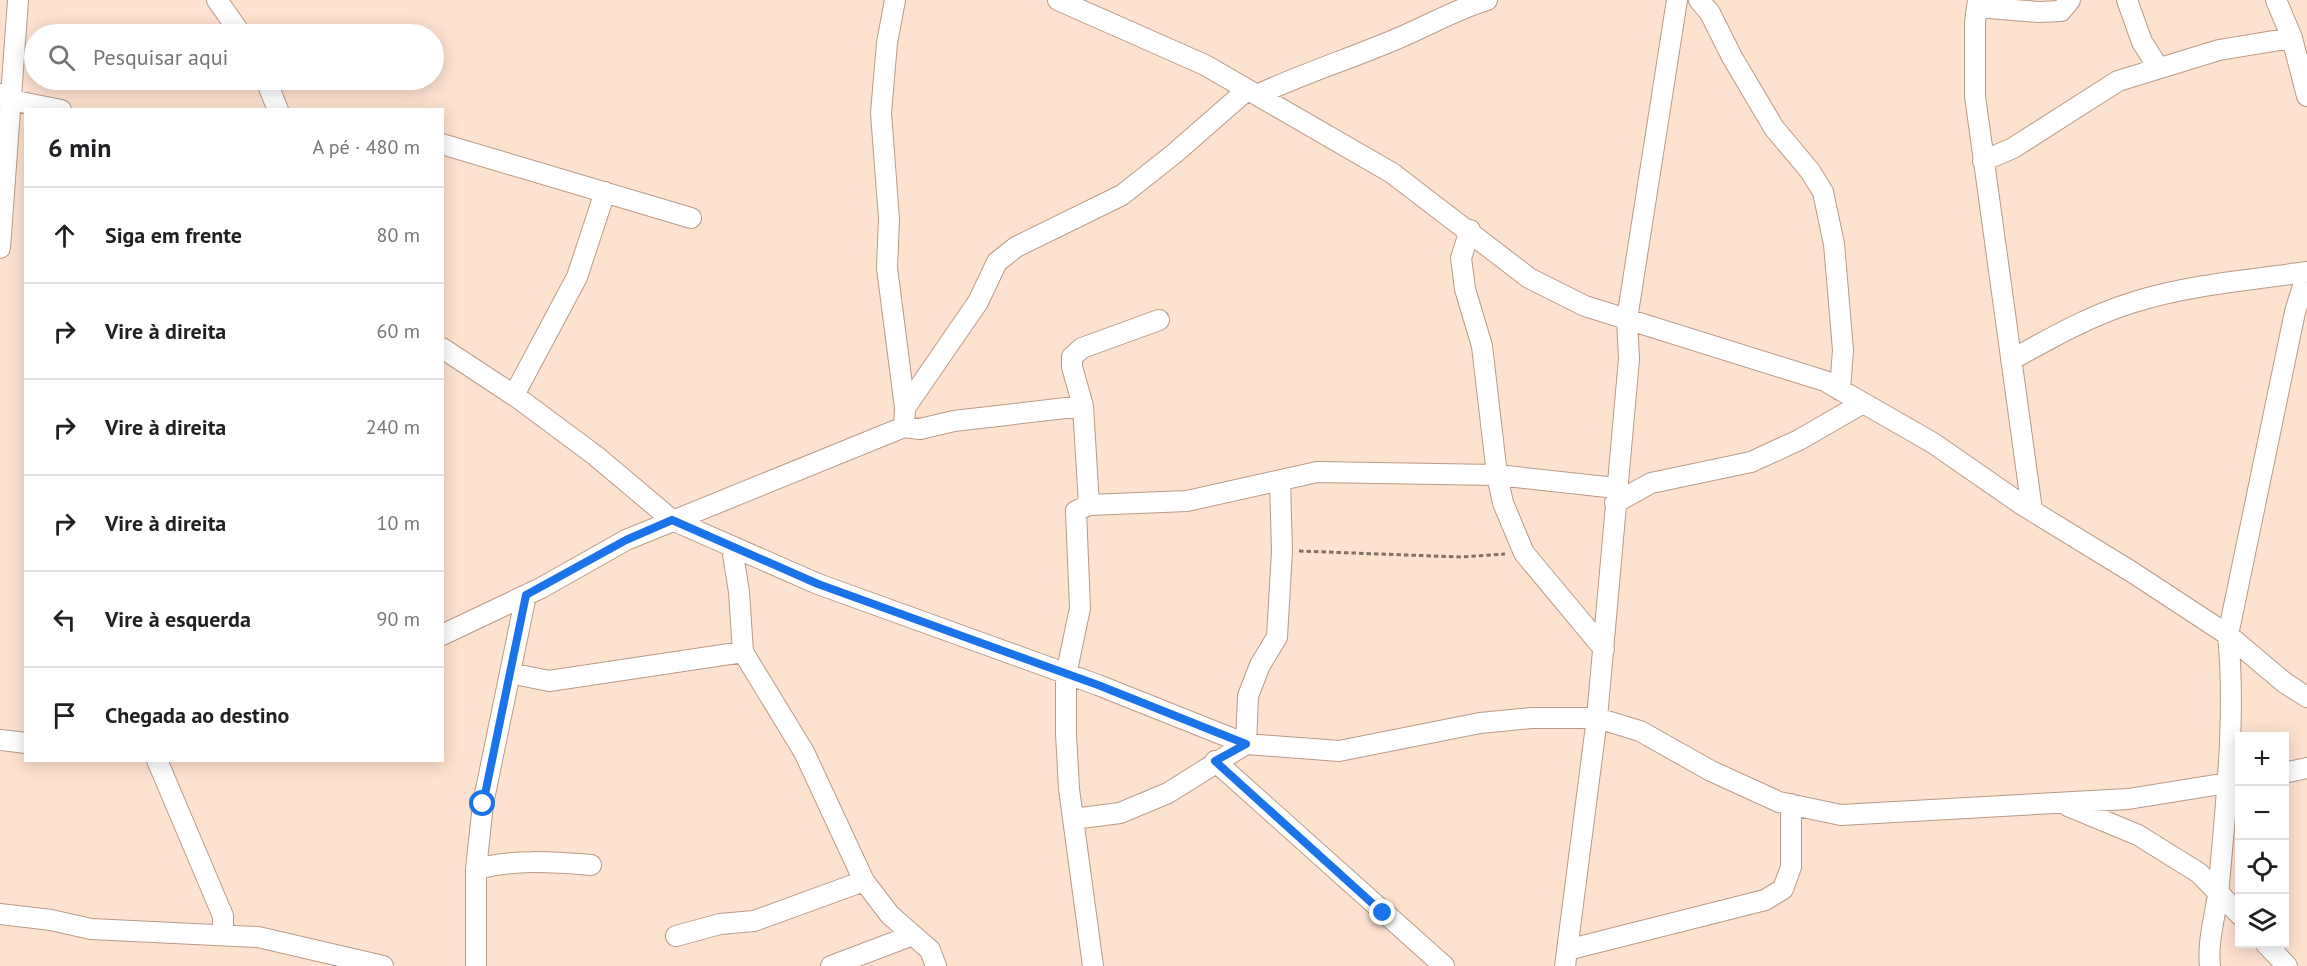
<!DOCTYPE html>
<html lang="pt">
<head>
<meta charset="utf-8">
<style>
  :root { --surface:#fff; --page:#f6f6f6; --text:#202124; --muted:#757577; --line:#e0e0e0 }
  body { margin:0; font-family:"PT Sans",sans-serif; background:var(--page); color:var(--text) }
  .controls { position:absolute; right:18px; bottom:18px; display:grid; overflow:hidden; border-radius:0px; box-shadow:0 3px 15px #0003 }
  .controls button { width:54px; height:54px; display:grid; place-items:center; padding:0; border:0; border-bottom:2px solid var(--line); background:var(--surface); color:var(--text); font:30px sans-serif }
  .stop { position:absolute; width:18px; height:18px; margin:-14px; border:4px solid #1a73e8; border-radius:50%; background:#fff }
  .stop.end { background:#1a73e8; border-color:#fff; box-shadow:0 2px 6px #0008 }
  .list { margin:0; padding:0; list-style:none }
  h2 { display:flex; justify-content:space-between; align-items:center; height:78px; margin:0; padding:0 24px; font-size:26px }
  h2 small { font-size:20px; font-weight:400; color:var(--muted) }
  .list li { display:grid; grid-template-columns:39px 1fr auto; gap:18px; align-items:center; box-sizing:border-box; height:96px; padding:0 24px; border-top:2px solid var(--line) }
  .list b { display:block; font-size:22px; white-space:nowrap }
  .list em { font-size:20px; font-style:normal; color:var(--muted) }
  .icon { flex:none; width:33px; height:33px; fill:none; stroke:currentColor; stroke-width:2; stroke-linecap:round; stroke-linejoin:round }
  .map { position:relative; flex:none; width:2307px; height:966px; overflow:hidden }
  .search { position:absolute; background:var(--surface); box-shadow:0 3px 15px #0003; left:24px; top:24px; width:420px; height:66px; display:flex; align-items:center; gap:15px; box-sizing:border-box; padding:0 21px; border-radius:33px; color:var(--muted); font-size:22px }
  .panel { position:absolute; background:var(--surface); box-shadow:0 3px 15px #0003; left:24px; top:108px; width:420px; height:654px; border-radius:0px }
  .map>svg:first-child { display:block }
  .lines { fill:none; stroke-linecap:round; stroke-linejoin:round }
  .minor-casing { stroke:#ba9a84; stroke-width:22 }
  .path { stroke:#837064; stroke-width:3; stroke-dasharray:4.5 3; stroke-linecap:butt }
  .minor { stroke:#fff; stroke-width:20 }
  .route { stroke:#1a73e8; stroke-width:8 }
</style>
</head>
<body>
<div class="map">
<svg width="2307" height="966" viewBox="0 0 2307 966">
  <rect width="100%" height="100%" fill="#fee2d0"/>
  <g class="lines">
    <g class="minor-casing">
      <path id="minor" d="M217 0 241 34
        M895 0 887 43 881 113 889 219 887 268 905 408 904 427 920 429 954 421 1083 406 1089 505 1187 501 1317 472 1497 475 1616 488
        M1058 0 1205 65 1392 173 1529 278 1585 306 1825 381 1933 443 2021 504 2132 572 2228 635 2285 683 2307 697
        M1699 0 1710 13 1732 57 1774 128 1810 171 1823 192 1834 244 1843 350 1840 390
        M1978 0 1975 22V96L2032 510
        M2127 0 2142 42 2158 67
        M2276 0 2292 38 2307 96
        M1977 7 2039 12 2061 11 2070 0
        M266 80 278 110
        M0 94 11 100 61 110
        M1257 95C1302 74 1349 59 1394 40 1426 27 1454 10 1487 0
        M442 144 691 218
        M1983 161 2013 148 2118 81 2219 50 2292 38
        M1470 230 1461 258 1465 289 1482 346 1497 475 1503 503 1524 553 1604 649
        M0 248 18 0
        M442 348 518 398 596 456 672 520 818 584 1098 685 1246 744 1339 751 1480 723 1531 718H1597L1640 731 1711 771 1779 802 1841 815 2128 799 2240 781
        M2011 360C2049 339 2089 316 2131 303 2188 285 2248 280 2307 272
        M514 395 577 277 605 192
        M1083 406 1072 367V357L1082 348 1159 320
        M905 408 978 302 997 262 1016 247 1122 195 1175 153 1247 90
        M1615 503 1651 483 1751 462 1799 440 1863 403
        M1089 505 1076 511 1080 608 1066 675V733L1069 789 1093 966
        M732 548 739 592 743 652 804 752 864 881 890 915 930 950 936 966
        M442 635 541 588 626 540 904 427
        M510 673 549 681 743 652
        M0 740 26 743
        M157 760 223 916V934
        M1215 761 1444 966
        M2284 773 2307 768
        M2068 806 2138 835 2199 873 2240 915
        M1073 819 1120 813 1168 793 1246 744 1248 696 1260 665 1277 637 1282 551 1280 481
        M476 869C514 859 553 862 591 865
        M0 914 51 920 91 929 258 937 383 966
        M676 936 720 924 754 921 864 881
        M2266 944 2287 966
        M1567 950 1765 900 1783 889 1791 867V804
        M476 966V869L483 804 526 595
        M831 966 913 935
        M1565 966 1597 718 1629 359 1627 319 1677 0
        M2210 966C2207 938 2217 912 2219 884 2226 802 2236 718 2228 635L2295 312 2307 273"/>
    </g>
    <path class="path" d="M1299 551 1461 557 1505 554"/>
    <use href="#minor" class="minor"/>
  </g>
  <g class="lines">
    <path class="route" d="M483 804 526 595 626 540 672 520 818 584 1098 685 1246 744 1215 761 1383 913"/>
  </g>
</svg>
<div class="controls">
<button>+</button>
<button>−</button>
<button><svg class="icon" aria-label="locate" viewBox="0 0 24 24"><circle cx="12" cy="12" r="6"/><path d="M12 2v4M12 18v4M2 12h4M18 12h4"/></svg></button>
<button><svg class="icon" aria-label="layers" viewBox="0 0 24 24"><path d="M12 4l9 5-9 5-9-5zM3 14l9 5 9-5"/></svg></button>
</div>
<div class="stop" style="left:483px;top:804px"></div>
<div class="stop end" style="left:1383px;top:913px"></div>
<div class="search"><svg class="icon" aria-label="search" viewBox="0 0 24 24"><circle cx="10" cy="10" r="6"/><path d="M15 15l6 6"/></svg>Pesquisar aqui</div>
<section class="panel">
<h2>6 min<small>A pé · 480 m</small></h2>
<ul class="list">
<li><svg class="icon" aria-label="ahead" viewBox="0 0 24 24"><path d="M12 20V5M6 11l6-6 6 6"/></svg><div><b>Siga em frente</b></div><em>80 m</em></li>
<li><svg class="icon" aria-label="right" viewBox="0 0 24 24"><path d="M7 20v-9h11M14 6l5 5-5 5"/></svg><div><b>Vire à direita</b></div><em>60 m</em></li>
<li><svg class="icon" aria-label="right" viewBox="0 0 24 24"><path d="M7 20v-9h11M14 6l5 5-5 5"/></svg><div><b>Vire à direita</b></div><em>240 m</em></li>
<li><svg class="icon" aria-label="right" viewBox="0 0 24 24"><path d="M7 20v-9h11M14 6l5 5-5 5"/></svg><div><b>Vire à direita</b></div><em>10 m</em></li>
<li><svg class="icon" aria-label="left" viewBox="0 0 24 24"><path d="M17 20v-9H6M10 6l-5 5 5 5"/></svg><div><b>Vire à esquerda</b></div><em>90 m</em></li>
<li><svg class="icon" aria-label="arrive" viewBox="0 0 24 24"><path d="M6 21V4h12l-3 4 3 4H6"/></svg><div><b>Chegada ao destino</b></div></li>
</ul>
</section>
</div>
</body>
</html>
